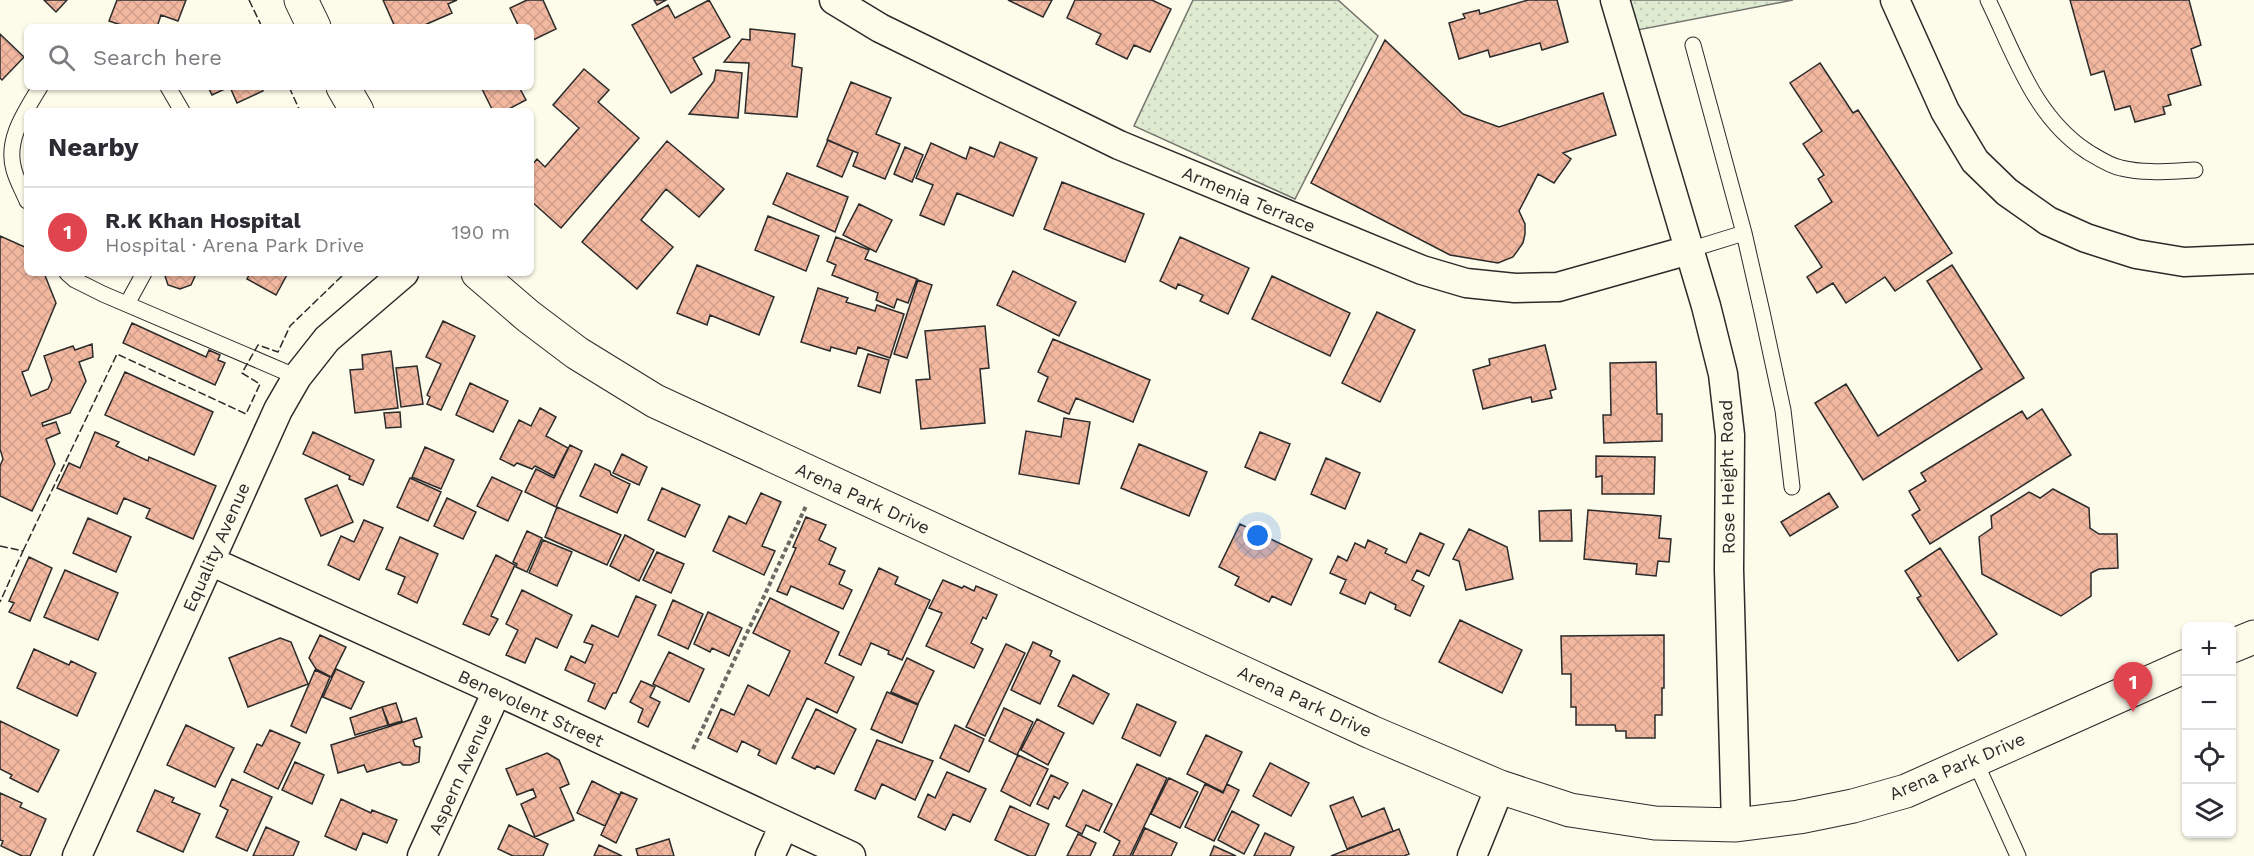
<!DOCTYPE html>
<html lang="en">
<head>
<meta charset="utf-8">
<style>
  :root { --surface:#fff; --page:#f2f2f3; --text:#2b2b33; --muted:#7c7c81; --line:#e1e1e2; --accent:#db2777 }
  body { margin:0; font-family:"Work Sans",sans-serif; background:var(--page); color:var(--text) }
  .controls { position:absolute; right:18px; bottom:18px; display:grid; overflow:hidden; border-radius:9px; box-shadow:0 2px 4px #0004 }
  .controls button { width:54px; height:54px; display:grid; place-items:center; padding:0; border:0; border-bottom:2px solid var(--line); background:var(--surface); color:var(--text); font:30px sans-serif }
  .you { position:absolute; left:1258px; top:536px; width:21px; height:21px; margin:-15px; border:4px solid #fff; border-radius:50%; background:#1a73e8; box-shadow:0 0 0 9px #1a73e833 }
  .badge { display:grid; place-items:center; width:39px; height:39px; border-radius:50%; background:var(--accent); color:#fff; font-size:20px; font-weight:700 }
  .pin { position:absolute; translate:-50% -50px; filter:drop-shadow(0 2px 3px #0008) }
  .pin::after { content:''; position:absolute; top:32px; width:21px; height:18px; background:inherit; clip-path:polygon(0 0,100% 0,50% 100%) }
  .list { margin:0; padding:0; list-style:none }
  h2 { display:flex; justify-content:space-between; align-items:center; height:78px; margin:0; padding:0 24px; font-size:26px }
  h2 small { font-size:20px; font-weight:400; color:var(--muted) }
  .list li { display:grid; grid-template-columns:39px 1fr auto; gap:18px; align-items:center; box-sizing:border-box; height:90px; padding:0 24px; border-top:2px solid var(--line) }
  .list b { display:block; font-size:22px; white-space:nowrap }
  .list p { margin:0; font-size:20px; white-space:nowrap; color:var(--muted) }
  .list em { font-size:20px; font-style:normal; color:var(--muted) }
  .icon { flex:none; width:33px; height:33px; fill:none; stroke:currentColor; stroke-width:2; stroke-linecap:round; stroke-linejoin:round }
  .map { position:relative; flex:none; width:2254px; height:856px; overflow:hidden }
  .search { position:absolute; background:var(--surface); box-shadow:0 2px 4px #0004; left:24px; top:24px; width:510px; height:66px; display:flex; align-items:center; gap:15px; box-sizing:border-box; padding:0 21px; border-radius:9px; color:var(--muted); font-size:22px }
  .panel { position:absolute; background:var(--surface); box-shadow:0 2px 4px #0004; left:24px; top:108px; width:510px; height:168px; border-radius:9px }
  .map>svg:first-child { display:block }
  .grass { fill:url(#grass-dots); stroke:#74746e; stroke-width:1.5 }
  .building { fill:url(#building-cross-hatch); stroke:#2b2b2b; stroke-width:1.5 }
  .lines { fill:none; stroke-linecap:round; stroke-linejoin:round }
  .service-casing { stroke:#2b2b2b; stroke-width:17 }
  .minor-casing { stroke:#2b2b2b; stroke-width:31 }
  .tertiary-casing { stroke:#2b2b2b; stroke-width:35 }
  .path { stroke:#6a6964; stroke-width:4; stroke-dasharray:4.5 3; stroke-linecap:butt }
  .service { stroke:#fdfbea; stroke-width:15 }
  .minor { stroke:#fdfbea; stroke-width:28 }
  .tertiary { stroke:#fdfbea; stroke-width:33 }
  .fence { stroke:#2b2b2b; stroke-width:1.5; stroke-dasharray:8 3; stroke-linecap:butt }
  .labels { text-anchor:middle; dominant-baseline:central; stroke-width:4.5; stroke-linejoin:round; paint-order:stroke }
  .street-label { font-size:18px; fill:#2b2b2b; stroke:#fdfbea }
</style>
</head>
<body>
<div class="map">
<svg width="2254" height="856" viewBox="0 0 2254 856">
  <defs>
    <pattern id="grass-dots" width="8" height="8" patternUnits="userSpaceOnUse" patternTransform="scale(1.5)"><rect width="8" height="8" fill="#deebd1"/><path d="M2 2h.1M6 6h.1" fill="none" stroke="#bfcab4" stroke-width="1.8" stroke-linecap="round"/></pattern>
    <pattern id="building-cross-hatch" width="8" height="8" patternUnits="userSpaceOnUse" patternTransform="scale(1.5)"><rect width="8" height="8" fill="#f2b8a0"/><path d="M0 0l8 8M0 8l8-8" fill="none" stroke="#d09e8a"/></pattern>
  </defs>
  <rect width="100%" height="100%" fill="#fdfbea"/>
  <path class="grass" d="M1193 0H1338L1378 36 1295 199 1134 126Z
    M1612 0H1793L1622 33Z"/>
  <path class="building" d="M44 0H67L56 12Z
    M117 0H186L178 21 161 15 157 27H127L109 21Z
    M383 0H457L448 4 452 13 420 27H395Z
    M527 0H543L556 29 531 41V27H519L510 8Z
    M654 0H666L657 5Z
    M709 0 730 37 693 58 702 74 671 93 632 25 668 5 675 18Z
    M1008 0H1052L1043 17Z
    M1075 0H1152L1171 9 1150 52 1134 45 1127 59 1096 44 1101 34 1067 18Z
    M1528 0H1557L1568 42 1542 50 1540 43 1490 57 1488 50 1459 59 1449 23 1465 18 1463 14 1479 10 1480 14Z
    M2070 0H2189L2201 45 2191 49 2201 85 2168 95 2171 105 2163 107 2165 114 2135 122 2130 106 2115 110 2104 71 2091 75Z
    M750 29 795 34 792 66 802 68 797 117 745 113 749 63 724 62 742 39 750 40Z
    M0 34 24 57 2 80 0 78Z
    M1385 40 1463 114 1499 127 1603 93 1616 135 1563 153 1571 159 1554 183 1538 174 1519 211 1525 224V234L1523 243 1513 257 1498 263 1450 255 1311 183Z
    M1820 63 1853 113 1858 110 1952 253 1895 291 1885 277 1846 303 1833 283 1817 293 1807 277 1822 267 1795 226 1832 202 1818 179 1824 175 1803 144 1822 131 1790 83Z
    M584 69 609 90 598 102 639 138 561 228 531 201V166L537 159 545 167 579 128 553 105Z
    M716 70 742 73 738 118 689 114 714 81Z
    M851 82 891 98 876 134 900 144 885 179 853 166 858 153 827 140Z
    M208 87H229L212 95Z
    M230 87H261L263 91 237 103Z
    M481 87H519L526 100 505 111H493Z
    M828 140 853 151 842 177 817 166Z
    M667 141 724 189 699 217 666 189 641 220 673 247 637 289 582 242Z
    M1000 142 1037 158 1013 216 957 193 944 225 920 215 933 185 916 178 931 143 966 159 970 147 994 157Z
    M905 147 923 155 912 182 894 174Z
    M787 173 848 197 835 232 773 204Z
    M1062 182 1144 214 1125 262 1044 229Z
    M859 204 892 220 876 252 843 235Z
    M768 216 819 236 806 271 755 250Z
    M0 236 27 248V273H44L56 303 28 370 22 372 31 396 48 389 52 380 44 356 73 346 75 350 92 344 93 357 79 362 86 381 70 413 42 423 43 426 56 422 60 433 46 439 55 464 32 511 0 496V466L3 459 0 449Z
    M836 237 869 250 865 259 917 279 908 303 897 299 894 308 876 300 878 293 832 275 836 265 827 261Z
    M1180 237 1249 268 1228 314 1200 301 1203 295 1178 284 1176 289 1160 281Z
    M697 265 774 297 759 335 710 315 707 325 677 313Z
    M1952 265 2024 378 1863 480 1815 403 1846 384 1878 436 1982 369 1927 281Z
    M1013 271 1076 302 1059 336 997 305Z
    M164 273H196V274L191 285 180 289 168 285Z
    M250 273H288L276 295 247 279Z
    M1272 276 1350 313 1330 356 1252 319Z
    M918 280 932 285 907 358 894 354Z
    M818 288 848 298 846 302 875 311 877 305 904 314 890 358 858 347 856 354 831 347 830 351 801 342Z
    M1377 312 1415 330 1380 402 1342 383Z
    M443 321 475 336 441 410 427 404 430 397 427 395 441 364 426 357Z
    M132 323 206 357 209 350 220 355 218 360 225 363 215 385 123 343Z
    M985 326 989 368 980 369 985 423 921 429 916 380 930 379 925 331Z
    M1053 339 1150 380 1133 422 1076 398 1069 414 1038 401 1048 377 1038 372Z
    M1545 345 1556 389 1550 391 1552 398 1532 402 1531 397 1483 409 1473 370 1490 365 1489 359Z
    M391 351 398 408 355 413 350 370 363 369 362 355Z
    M868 354 889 360 880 393 858 386Z
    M1656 362 1657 414H1662V441L1604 443 1603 415H1611L1610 363Z
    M417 366 423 404 401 407 396 368Z
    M125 372 213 412 194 455 105 415Z
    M470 383 508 401 493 432 456 415Z
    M540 408 556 417 546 436 568 448 554 476 535 466 532 469 517 463 514 466 500 459 519 420 531 426Z
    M2042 409 2071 455 1930 544 1912 515 1920 510 1909 491 1926 481 1921 473 2022 411 2027 419Z
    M400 412 401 427 386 428 384 413Z
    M1064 418 1090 422 1079 484 1019 474 1026 431 1061 437Z
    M95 432 119 442 116 446 148 461 149 457 216 486 193 539 146 518 150 509 124 498 117 514 57 488 69 463 80 468Z
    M313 432 374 460 363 485 349 479 350 476 303 454Z
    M1260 432 1290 444 1275 480 1245 467Z
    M1139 444 1207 472 1189 516 1121 488Z
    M570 445 582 451 556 507 525 492 536 469 554 478Z
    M425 447 454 460 441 489 412 477Z
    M622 454 647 467 639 485 613 473Z
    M1596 456 1655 457 1654 494H1602V476L1596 477Z
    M1326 458 1360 473 1345 509 1311 494Z
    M595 464 610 471 611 475 630 484 617 513 580 496Z
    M492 477 522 491 508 521 477 506Z
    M410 478 441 492 428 521 397 507Z
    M337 485 353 522 321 536 305 499Z
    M662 488 700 505 685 537 648 520Z
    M2053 489 2089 508 2090 528 2099 534H2117L2118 568 2099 569 2091 573V596L2061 616 1982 574 1979 537 1992 528 1991 516 2029 492 2040 498Z
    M761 493 781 502 762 546 775 551 764 575 713 551 729 516 746 524Z
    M1829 493 1838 507 1790 536 1781 522Z
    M447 498 476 512 463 539 434 526Z
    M557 507 621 535 607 565 545 537Z
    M1571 510 1572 541H1540L1539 511Z
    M1588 510 1661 516 1659 538 1671 539 1669 562 1658 561 1656 576 1636 574 1637 564 1584 559Z
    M806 517 826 525 819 540 836 548 829 564 845 571 839 584 852 590 843 609 791 586 787 595 777 591 796 548 793 547Z
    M88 518 131 537 116 572 73 553Z
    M364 520 383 528 359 580 328 565 341 536 354 542Z
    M1240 524 1312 559 1291 605 1272 596 1269 602 1235 585 1239 577 1219 567Z
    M1469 529 1507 547 1513 579 1466 590 1459 561 1453 559Z
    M527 531 542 538 527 572 516 567 517 564 513 562Z
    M1420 533 1444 544 1429 576 1417 570 1412 580 1424 586 1410 616 1395 609 1396 605 1370 592 1365 604 1340 593 1346 580 1330 573 1338 556 1347 561 1355 543 1365 548 1368 540 1387 549 1385 553 1406 563Z
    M625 535 654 550 639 581 610 566Z
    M400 537 438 554 417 603 398 594 405 577 386 569Z
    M543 540 572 552 557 586 529 573Z
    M1940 548 1997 634 1958 661 1917 598 1921 596 1905 571Z
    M657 552 684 564 671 593 643 580Z
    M496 555 515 565 491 616 498 619 489 635 463 624Z
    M29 557 52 568 30 621 9 612 14 603 9 601Z
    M879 568 898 577 895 584 930 600 902 660 888 654 889 651 871 643 861 665 839 655Z
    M65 570 118 593 98 640 44 617Z
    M943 580 962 588 964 586 974 591 976 586 997 595 986 619 983 617 971 643 983 649 974 668 926 646 942 613 929 608Z
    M522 590 572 615 557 648 536 638 525 663 506 655 518 630 506 624Z
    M636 596 656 605 616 693H613L605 709 588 701 595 684 565 670 571 656 585 663 593 645 584 642 592 625 618 637Z
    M770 598 839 632 825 663 854 677 837 713 807 698 776 764 758 755 760 750 742 741 737 752 708 738 721 709 734 715 748 685 769 696 790 651 753 633Z
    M673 600 703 614 688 649 658 635Z
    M708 612 742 628 729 656 712 648 710 652 694 644Z
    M1460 620 1522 650 1502 693 1439 662Z
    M320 635 346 647 331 677 316 669 309 658Z
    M1664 635V688H1662V715H1655V738H1626V731H1616L1615 725H1576V707H1571V674H1562L1561 636Z
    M280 638 291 642 308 684 248 707 229 658Z
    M1033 642 1052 651 1050 656 1060 661 1040 704 1011 690Z
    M1006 644 1025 653 985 736 966 727Z
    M34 649 69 665 71 661 96 673 77 716 17 688Z
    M669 652 704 669 689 702 653 684Z
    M907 658 934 671 918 704 891 692Z
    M336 669 364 682 351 709 323 697Z
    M315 670 330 677 306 733 291 726Z
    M1073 675 1109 694 1093 724 1058 706Z
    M641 681 655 687 650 697 660 702 648 727 638 722 643 709 630 702Z
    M887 692 918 705 902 743 871 729Z
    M396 703 402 721 389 725 382 707Z
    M1137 704 1176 722 1160 756 1122 738Z
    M382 707 388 725 355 735 350 718Z
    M1004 708 1033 722 1017 755 989 741Z
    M816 709 856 729 834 774 817 766 815 769 792 758Z
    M416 718 422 737 413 740 415 746 420 747 419 762 410 765H403L400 762 367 772 364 765 338 773 331 745Z
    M1037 719 1064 733 1048 765 1021 750Z
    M0 721 59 750 38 792 10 778 12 775 0 769Z
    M186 725 234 748 215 787 167 765Z
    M955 725 984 739 969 772 940 758Z
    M270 730 300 743 278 789 244 772 257 744 262 746Z
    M1206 735 1242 752 1223 792 1187 774Z
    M877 740 933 761 915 800 882 784 875 799 855 790Z
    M547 753 559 760 569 784 560 788 574 820 535 837 521 804 536 797 533 789 517 795 506 769Z
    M1018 755 1048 769 1030 806 1001 791Z
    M295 762 324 775 312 804 282 790Z
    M1270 763 1309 783 1291 816 1253 796Z
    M1137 764 1167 778 1130 856H1113L1120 841 1104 832Z
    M947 772 986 789 970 822 953 814 945 830 918 817 928 794 935 798Z
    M1051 775 1068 783 1059 799 1054 796 1048 809 1037 804Z
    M1169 778 1198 792 1180 828 1151 814Z
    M232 779 272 797 247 851 216 837 228 810 220 806Z
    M592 781 620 795 605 826 577 813Z
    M1205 784 1223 793 1227 784 1239 790 1214 841 1185 827Z
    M155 790 174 798 172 802 200 814 183 852 137 831Z
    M1083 790 1112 804 1099 831 1086 825 1082 834 1066 826Z
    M621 792 637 799 616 843 601 835Z
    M0 793 22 803 20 807 46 819 30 856H22L1 846 3 841 0 840Z
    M1353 797 1362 817 1384 808 1393 831 1347 849 1330 806Z
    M341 799 371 813 372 810 397 820 387 843 363 833 356 850 325 836Z
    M1010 806 1049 824 1035 856H1029L995 840Z
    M1232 811 1259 825 1244 854 1218 840Z
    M509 825 548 844 543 856H513L498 849Z
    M266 827 299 842 293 856H253Z
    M1145 828 1177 843 1171 856H1132Z
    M1399 829 1409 854 1404 856H1331Z
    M1265 833 1294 847 1290 856H1254Z
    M1078 834 1096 843 1090 856H1067Z
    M669 839 674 856H638L636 849Z
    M599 845 622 856H594Z
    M1214 846 1236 856H1210Z"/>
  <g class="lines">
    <g class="service-casing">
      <path id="service" d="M1988 0C2015 55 2034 117 2088 152 2098 158 2110 166 2121 168 2145 174 2171 171 2195 170
        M1693 45 1744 233 1762 312 1783 410 1792 487
        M168 87 182 111
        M27 201C23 191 17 181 14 170 5 140 25 112 40 87
        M1689 250 1744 233
        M67 273 75 280 103 294 297 377
        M127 304 144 273
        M1975 761 2018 856"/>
    </g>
    <g class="minor-casing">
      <path id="minor" d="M834 0 880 28 1119 145 1422 270 1466 283 1515 288 1558 287 1689 250
        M1615 0 1706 306 1723 374 1730 435 1729 570 1736 825
        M1895 0 1945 111 1975 161 2007 192 2048 221 2086 238 2136 254 2184 262 2254 259
        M210 561 497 691 851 856
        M77 856 278 410 297 377 327 339 404 273
        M422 856 497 691
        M770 856 784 825
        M1472 856 1500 787"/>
    </g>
    <g class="tertiary-casing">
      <path id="tertiary" d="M301 0 314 27
        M343 87 357 111
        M478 273 528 316 577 353 655 401 1371 732 1500 787 1570 810 1655 823 1736 825 1799 817 1853 806 1906 791 2186 666
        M2232 646 2254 637"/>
    </g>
    <path class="path" d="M693 749 806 506"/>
    <use href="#service" class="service"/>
    <use href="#minor" class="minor"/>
    <use href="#tertiary" class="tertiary"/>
    <path class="fence" d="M249 0 262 27
      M289 87 300 111
      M0 546 23 551 0 602
      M23 551 117 354 246 414 260 384 242 373 258 345 278 352 290 326 345 273"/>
  </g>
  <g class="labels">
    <g class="street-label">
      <text transform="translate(1249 199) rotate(23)">Armenia Terrace</text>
      <text transform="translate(1727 477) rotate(-91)">Rose Height Road</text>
      <text transform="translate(863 498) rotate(25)">Arena Park Drive</text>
      <text transform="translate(216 547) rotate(-66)">Equality Avenue</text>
      <text transform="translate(1305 701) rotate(25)">Arena Park Drive</text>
      <text transform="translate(531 708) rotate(25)">Benevolent Street</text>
      <text transform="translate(1957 766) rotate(-23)">Arena Park Drive</text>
      <text transform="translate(460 774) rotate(-66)">Aspern Avenue</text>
    </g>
  </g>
</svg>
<div class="controls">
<button>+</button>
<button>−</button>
<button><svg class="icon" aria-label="locate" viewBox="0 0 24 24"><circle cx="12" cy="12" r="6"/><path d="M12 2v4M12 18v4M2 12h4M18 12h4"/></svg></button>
<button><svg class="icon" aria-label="layers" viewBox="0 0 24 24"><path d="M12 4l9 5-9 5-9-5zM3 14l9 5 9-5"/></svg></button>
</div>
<div class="you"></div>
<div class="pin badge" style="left:2133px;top:712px;background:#e0444e">1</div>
<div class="search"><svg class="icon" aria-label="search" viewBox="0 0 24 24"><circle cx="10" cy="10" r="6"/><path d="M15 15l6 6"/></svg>Search here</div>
<section class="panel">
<h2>Nearby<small></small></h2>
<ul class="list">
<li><span class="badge" style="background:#e0444e">1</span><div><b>R.K Khan Hospital</b><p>Hospital · Arena Park Drive</p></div><em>190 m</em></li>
</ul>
</section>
</div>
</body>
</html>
